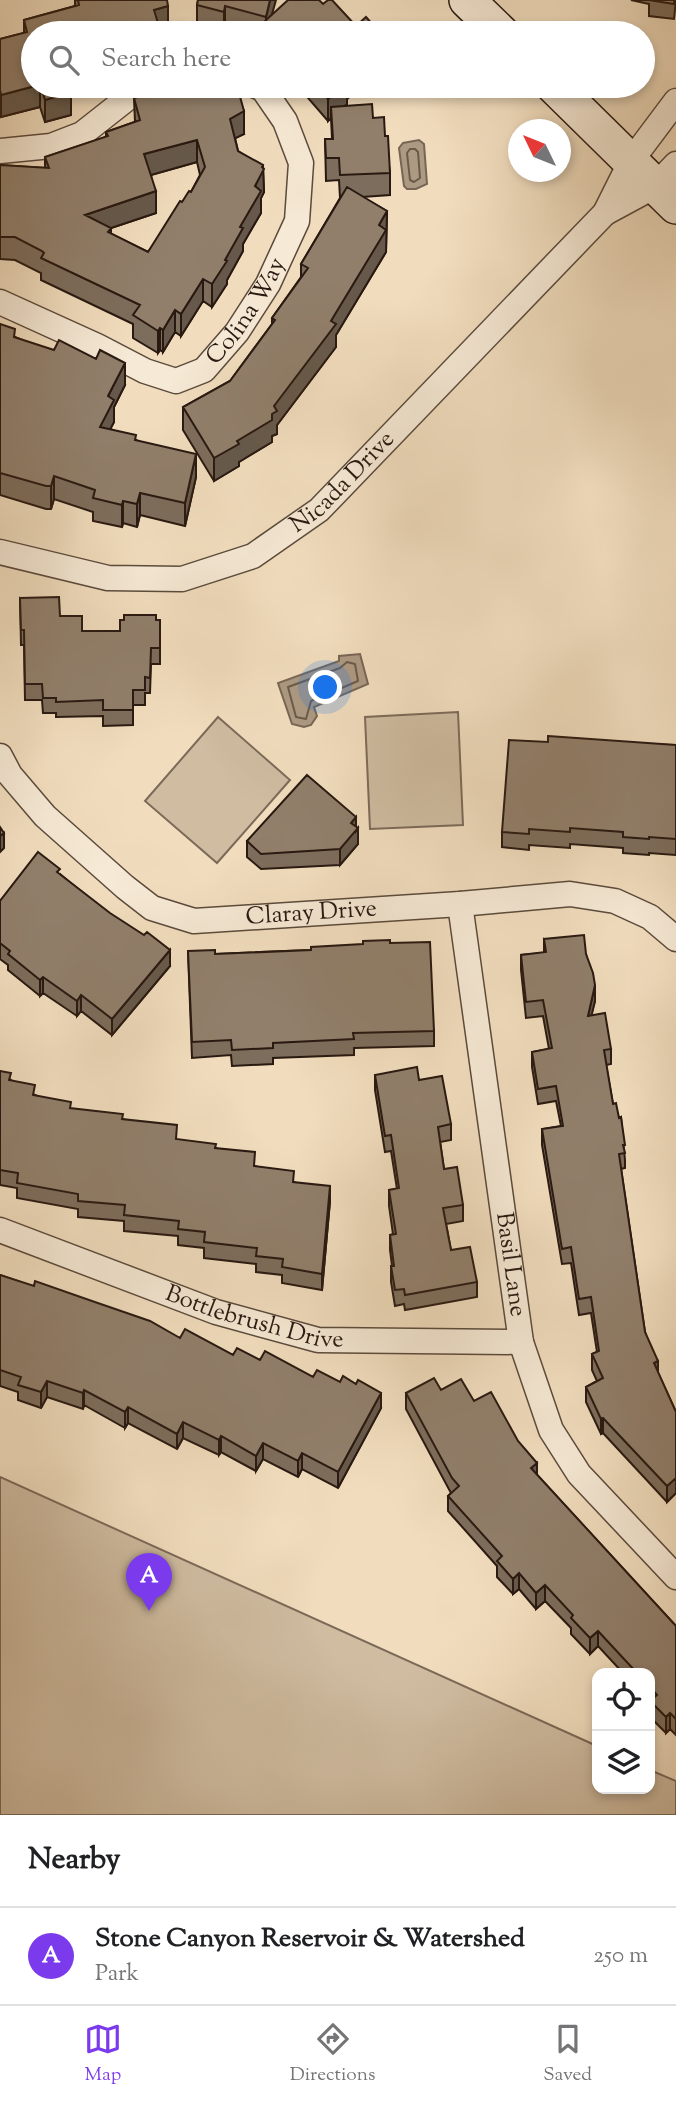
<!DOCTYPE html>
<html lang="en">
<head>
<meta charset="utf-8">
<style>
  :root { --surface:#fff; --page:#f2f2f2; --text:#202124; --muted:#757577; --line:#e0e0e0; --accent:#7c3aed }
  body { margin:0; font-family:"Sorts Mill Goudy",serif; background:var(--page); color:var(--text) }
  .controls { position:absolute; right:21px; bottom:21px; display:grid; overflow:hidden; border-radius:14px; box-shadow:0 4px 10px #0003 }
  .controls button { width:63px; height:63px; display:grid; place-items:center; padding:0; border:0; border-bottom:2px solid var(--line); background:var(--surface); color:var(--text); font:35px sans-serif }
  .compass { position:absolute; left:508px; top:119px; width:63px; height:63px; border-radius:50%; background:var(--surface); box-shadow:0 4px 10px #0003; rotate:313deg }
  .you { position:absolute; left:326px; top:688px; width:24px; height:24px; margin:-18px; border:5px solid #fff; border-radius:50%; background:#1a73e8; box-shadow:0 0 0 10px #1a73e833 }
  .badge { display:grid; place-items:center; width:46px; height:46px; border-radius:50%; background:var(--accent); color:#fff; font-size:23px; font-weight:700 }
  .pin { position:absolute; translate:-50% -58px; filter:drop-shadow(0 2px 4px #0008) }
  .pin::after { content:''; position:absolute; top:37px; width:24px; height:21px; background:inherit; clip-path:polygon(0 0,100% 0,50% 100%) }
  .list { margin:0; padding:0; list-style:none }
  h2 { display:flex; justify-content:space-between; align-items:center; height:91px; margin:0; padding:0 28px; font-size:30px }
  h2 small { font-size:23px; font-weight:400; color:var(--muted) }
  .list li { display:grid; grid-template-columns:46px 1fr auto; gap:21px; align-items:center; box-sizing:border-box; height:98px; padding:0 28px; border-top:2px solid var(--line) }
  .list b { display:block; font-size:26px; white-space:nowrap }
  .list p { margin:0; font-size:23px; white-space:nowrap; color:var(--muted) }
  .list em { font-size:23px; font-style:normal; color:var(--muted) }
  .icon { flex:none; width:38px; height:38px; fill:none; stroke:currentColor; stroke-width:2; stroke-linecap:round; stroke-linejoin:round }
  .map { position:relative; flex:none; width:676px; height:1815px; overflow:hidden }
  .search { position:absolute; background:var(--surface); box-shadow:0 4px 10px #0003; left:21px; right:21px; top:21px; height:77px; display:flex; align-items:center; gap:18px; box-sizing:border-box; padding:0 24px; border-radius:38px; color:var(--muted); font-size:26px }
  .sheet { height:189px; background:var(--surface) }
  nav { display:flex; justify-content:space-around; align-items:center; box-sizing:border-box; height:98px; border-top:2px solid var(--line); background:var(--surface); font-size:19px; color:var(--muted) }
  nav a { display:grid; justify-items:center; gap:4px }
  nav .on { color:var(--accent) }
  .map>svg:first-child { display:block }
  .green { fill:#cfbca1; stroke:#7c6a59; stroke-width:2 }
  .water { fill:#ad9a83; stroke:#786655; stroke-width:2 }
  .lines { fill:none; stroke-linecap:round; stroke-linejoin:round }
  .shore { stroke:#6b5a4a; stroke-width:2 }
  .street-casing { stroke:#5b4a3c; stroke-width:27 }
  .secondary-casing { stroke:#291911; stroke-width:38 }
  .street { stroke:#f6e9d5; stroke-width:24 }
  .secondary { stroke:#f6e9d5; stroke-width:35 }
  .wall { fill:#7d6d5c; stroke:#291911; stroke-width:2; fill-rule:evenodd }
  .shaded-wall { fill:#66594b; stroke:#291911; stroke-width:2 }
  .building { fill:#917f6b; stroke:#291911; stroke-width:2; fill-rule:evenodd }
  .labels { text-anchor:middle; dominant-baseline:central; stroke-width:5; stroke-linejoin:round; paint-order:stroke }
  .street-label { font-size:24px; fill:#291911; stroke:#f6e9d5 }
</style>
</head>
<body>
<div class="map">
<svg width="676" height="1815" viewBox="0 0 676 1815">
  <rect width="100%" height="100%" fill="#f1ddbe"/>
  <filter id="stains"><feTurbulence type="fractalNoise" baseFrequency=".00286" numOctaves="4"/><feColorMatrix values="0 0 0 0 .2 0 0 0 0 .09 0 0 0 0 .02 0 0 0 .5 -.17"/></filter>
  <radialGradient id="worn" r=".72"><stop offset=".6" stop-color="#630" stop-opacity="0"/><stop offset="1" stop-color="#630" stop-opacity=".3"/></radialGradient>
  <path class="green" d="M458 712 463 825 370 829 365 717Z
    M218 717 290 780 217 863 145 801Z
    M0 1477 597 1746V1789H650V1770L676 1781V1815H0Z"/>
  <path class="water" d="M419 140 424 144 427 184 416 189H407L404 186 399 148 403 143Z
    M360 654 368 684 314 707 317 716 311 725 304 727 292 724 278 683 339 661V656Z"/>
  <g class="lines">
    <path class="shore" d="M410 149H415L418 152 420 178 414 182 410 180 407 153Z
      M347 662 355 664 358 681 311 701 306 719 296 717 288 687 340 668Z"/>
    <g class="street-casing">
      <g id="street">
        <path d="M0 151 51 146 82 134 143 86"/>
        <path d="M605 213 655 186 676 164"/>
        <path id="s1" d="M0 302 97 346 145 371 176 381 204 370 237 332 268 284 297 221 301 163 285 121 263 89 256 86"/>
        <path id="s2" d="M0 552 108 578 182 579 253 556 319 510 605 213 631 161 676 101"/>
        <path id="s3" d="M0 756 10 775 45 816 125 887 152 908 194 921 460 904 570 894 615 901 650 917 676 939"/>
        <path id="s4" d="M460 904 521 1342 551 1430 579 1474 676 1577"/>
        <path id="s5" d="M0 1230 216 1312 318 1340 521 1342"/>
      </g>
    </g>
    <g class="secondary-casing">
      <path id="secondary" d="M467 0 501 33
        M554 86 676 206"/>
    </g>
    <use href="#street" class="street"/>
    <use href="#secondary" class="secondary"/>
  </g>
  <path class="wall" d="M75 0H167L168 28 160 31 161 33H33L70 86 71 115 45 122 40 107 1 117 0 112V39L24 33V20L75 6Z
    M198 0 272 14 323 4 356 26 380 33H245L225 28 224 33H218L197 27V5Z
    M631 0H676L674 19 649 16V4Z
    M304 86H361L347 99V104L344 106 373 118 385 136 390 173V195L362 197 387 211 386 252 336 335V347L277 425V434L272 436V442L239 462V466L214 481 183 430V407L230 381 272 324V318L301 277V264L340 198 339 180 326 181 325 139H332L331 118 328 121 308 98V90Z
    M210 88 244 134 235 138 238 151 263 168 264 192 261 198V213L243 244V251L227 280V284L212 307 203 301 181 336 175 332 163 352 160 350 158 353 133 338V324L41 280V273L15 260 0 259V165L45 168V157L106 137V132L135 122 134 98ZM197 162 200 175 191 192 148 252 111 234V228L156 213 151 175Z
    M0 324 15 337 125 385 114 407V422L110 429 136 440 196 477 185 526 140 515 137 527 123 523 122 527 93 521V512L54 499 51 509H46L0 495Z
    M20 598 60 616 82 631H120L156 620H160V664H151L150 693H145V705H133V725L103 726V716L56 717V713H43L42 700H25L24 645H21Z
    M548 742 676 745V855L649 853V855L623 853V848L570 844V848L529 845V850L502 847V832Z
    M356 827 358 844 340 865 261 869 247 857V841Z
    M60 874 170 966 112 1035 81 1011 77 1016 43 993 40 996 8 970V965L0 959V901Z
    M544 939 586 954 595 1001 591 1015 611 1049V1064L606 1065 613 1104 619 1118 621 1117 625 1160V1168L621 1169 645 1332 658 1373 676 1412V1493L667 1502 603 1433 601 1434 586 1402V1387L597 1381 592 1370V1354L597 1352 591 1313 579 1315 571 1263 562 1264 542 1145V1129L561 1126 556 1101 538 1104 532 1067V1052L549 1049 543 1016 526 1018 521 970V955L544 953Z
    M390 943 434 1031V1046L354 1048V1055L273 1058V1064L232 1066 231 1055 192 1058 188 951 215 954 311 950Z
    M0 1071 11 1080 35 1095 71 1109 123 1119 177 1140 216 1148 255 1166 294 1182 330 1201 322 1290 282 1283V1275L256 1272V1264L204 1258V1248L178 1245V1236L124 1231V1221L78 1217V1209L17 1198V1188L0 1185Z
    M375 1075 419 1080 451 1124V1140L440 1142 444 1169 463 1205V1221L446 1224 451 1250 477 1282V1297L405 1310 404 1304 395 1306 391 1282V1266H392L390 1250V1235L393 1234 389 1206V1190L397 1189 391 1151 385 1152 375 1090Z
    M0 1275 180 1338 233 1355 260 1360 313 1377 381 1408 338 1488 302 1469 298 1477 263 1459 256 1471 221 1452 219 1455 183 1438 177 1449 128 1423 125 1428 84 1405 83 1409 47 1397 41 1408 18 1400V1392L0 1386Z
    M441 1390 474 1401 537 1475 676 1626V1735L670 1729 666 1733 650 1717V1673H623L598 1646 590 1654 571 1634V1628L545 1601 536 1609 519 1589 513 1594 497 1577V1566L448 1511V1496L451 1493 406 1409V1393Z"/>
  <path class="shaded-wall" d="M270 0H276L269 25 266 21V17Z
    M168 6V28L154 32V10Z
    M225 6V28L224 33V12Z
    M130 25V33H98Z
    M35 86H40V107L1 117V95Z
    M342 86H361L347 99V104L332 118 331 107V118L328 121V99Z
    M71 92V115L45 122V100Z
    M244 111V134L230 141V119Z
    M197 140V162L144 177V154Z
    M263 165 264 192 261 198V213L243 244V251L227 280V284L212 307V284L225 260 240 227Z
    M156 191V213L111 228V250L85 215Z
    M387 211 386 252 336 335V347L277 425V434L272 436V442L239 462V466L214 481V458L237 441 274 406Z
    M203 279V301L181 336V314Z
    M175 310V332L163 352V330Z
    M160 328V350L158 353V331Z
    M125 363V385L114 407V422L100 449V427L108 396Z
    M196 454V477L185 526V503Z
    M54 476V499L51 509V486Z
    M140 493V515L137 527V504Z
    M123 501V523L122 527V505Z
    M356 817V831L358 828V844L340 865V849L351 823Z
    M4 833V848L0 852V836Z
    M170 950V966L112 1035V1019Z
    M43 977V993L40 996V980Z
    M595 985V1001L588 1031V1016Z
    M81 995V1011L77 1016V1001Z
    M330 1186V1201L322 1290V1274Z
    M658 1361V1377L654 1363Z
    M47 1381V1397L41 1408V1392Z
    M84 1390V1405L83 1409V1393Z
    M381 1393V1408L338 1488V1472Z
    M128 1407V1423L125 1428V1412Z
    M603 1418V1433L601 1434V1419Z
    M183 1422V1438L177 1449V1434Z
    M221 1436V1452L219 1455V1440Z
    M263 1443V1459L256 1471V1456Z
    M302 1453V1469L298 1477V1461Z
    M537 1463V1478L531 1468Z
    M676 1478V1493L667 1502V1486Z
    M519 1573V1589L513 1594V1579Z
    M545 1585V1601L536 1609V1593Z
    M598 1631V1646L590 1654V1638Z
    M670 1713V1729L666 1733V1717Z"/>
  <path class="building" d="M78 0H167L168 6 154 10 161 33H132L130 25 98 33H33V86H35L1 95 0 90V39L27 32 24 20 79 5Z
    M198 0H270L266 17 225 6 224 12 197 5Z
    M288 0H319L323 4 328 0H332L356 26 366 17 380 33H277L265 21Z
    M649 0H674V4Z
    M41 86H70L71 92 45 100Z
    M183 86H209L210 88 218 86H237L244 111 230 119 238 151 263 165 262 167 264 169 255 186 261 191 240 227 243 228 225 260 227 261 212 284 203 279 181 314 175 310 163 330 160 328 158 331 133 315 140 305 41 258 44 253 42 251 15 237H0V165L49 168 45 157 108 136 106 132 140 120 134 98ZM197 140 205 167 191 192 189 191 182 202 180 201 148 252 108 232 111 228 85 215 156 191 144 154Z
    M317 86H342L328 99Z
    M372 104 373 118 384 117 385 136H388L390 173 340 175 339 158H326L325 139H333L331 107Z
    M347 187 387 211 379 225 386 230 331 321 336 324 274 406 277 411 272 414V420L237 441 239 444 214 458 183 407 230 381 275 320 272 318 308 268 301 264Z
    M0 324 15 329 14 337 54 350 59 340 96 359 100 350 125 363 108 396 114 400 100 427 136 435 135 440 196 454 185 503 140 493 137 504 123 501 122 505 93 498 95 490 54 476 51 486H46L0 473Z
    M59 597 60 616H82V631H120V620H124V615H156V620H160V648H151L150 678 145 677V690H133V710H103V700L56 702V698H43L42 684H25L24 630H21L20 598Z
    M548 736 676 745V839L649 837V839L623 837V832L570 828V832L529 829V834L502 832 509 740 548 742Z
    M307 775 356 817 351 823 358 828 340 849 261 854 247 841Z
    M0 827 4 833 0 836Z
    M38 852 60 869 57 872 110 913 144 935 147 932 170 950 112 1019 81 995 77 1001 43 977 40 980 8 954 10 951 0 943V901Z
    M584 935 586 954 593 973 595 985 588 1016 605 1013 611 1049 604 1050 613 1104 616 1103 619 1118 621 1117 625 1145H623L625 1153 619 1154 645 1332 658 1361 654 1363 676 1412V1478L667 1486 603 1418 601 1419 586 1387 603 1378 592 1354 599 1351 591 1297 579 1299 571 1247 562 1249 542 1129 563 1126 556 1086 538 1089 532 1052 552 1048 543 1000 526 1002 521 955 546 952 544 939Z
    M390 940V943L430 942 434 1031 353 1033 354 1039 273 1043V1048L232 1050 231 1040 192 1042 188 951 215 950V954L311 950V947L363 944V941Z
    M417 1067 419 1080 442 1076 451 1124 438 1127 444 1169 457 1167 463 1205 443 1208 451 1250 470 1247 477 1282 405 1295 404 1289 395 1290 391 1266H394L390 1235 396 1234 389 1190 399 1188 391 1135 385 1136 375 1075Z
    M0 1071 11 1073 9 1080 35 1085 33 1095 71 1102 70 1108 123 1114 122 1119 177 1125 176 1139 216 1144 215 1148 255 1152 254 1166 294 1171 293 1182 330 1186 322 1274 282 1267 283 1259 256 1256 257 1248 204 1242 205 1232 178 1229 179 1221 124 1215 125 1205 78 1201V1194L17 1183 18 1173 0 1170Z
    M0 1275 34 1286 35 1281 92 1301 150 1321 180 1338 185 1329 233 1355 237 1348 260 1360 265 1351 313 1377 317 1370 340 1382 343 1376 356 1384 358 1380 381 1393 338 1472 302 1453 298 1461 263 1443 256 1456 221 1436 219 1440 183 1422 177 1434 128 1407 125 1412 84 1390 83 1393 47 1381 41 1392 18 1385 21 1377 0 1370Z
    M434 1378 441 1390 461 1379 474 1401 491 1392 518 1441 537 1463 531 1468 676 1626V1719L670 1713 666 1717 650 1701 657 1695 650 1687V1673H637L598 1631 590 1638 571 1618 573 1615 545 1585 536 1593 519 1573 513 1579 497 1561 502 1556 448 1496 459 1486 452 1478 406 1393Z"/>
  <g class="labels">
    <g class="street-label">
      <text stroke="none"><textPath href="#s1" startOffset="296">Colina Way</textPath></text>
      <text stroke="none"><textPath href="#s2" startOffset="376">Nicada Drive</textPath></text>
      <text stroke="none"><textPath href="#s3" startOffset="378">Claray Drive</textPath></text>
      <text stroke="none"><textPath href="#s4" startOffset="364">Basil Lane</textPath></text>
      <text stroke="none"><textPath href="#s5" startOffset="270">Bottlebrush Drive</textPath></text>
    </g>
  </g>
  <rect width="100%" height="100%" filter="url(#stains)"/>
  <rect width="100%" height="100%" fill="url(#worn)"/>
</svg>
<div class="controls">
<button><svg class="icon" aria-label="locate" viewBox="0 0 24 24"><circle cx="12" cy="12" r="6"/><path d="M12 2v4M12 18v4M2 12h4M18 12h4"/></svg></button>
<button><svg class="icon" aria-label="layers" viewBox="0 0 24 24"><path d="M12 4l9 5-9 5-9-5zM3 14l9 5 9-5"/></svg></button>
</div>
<svg class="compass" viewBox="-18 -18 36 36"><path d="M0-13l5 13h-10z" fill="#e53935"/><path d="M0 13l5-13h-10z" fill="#757577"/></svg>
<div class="you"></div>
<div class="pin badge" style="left:149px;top:1611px">A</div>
<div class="search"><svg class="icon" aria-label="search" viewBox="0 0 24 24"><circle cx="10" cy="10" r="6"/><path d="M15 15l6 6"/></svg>Search here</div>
</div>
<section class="sheet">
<h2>Nearby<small></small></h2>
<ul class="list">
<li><span class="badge">A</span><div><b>Stone Canyon Reservoir &amp; Watershed</b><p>Park</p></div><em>250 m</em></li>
</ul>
</section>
<nav>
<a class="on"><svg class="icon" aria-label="map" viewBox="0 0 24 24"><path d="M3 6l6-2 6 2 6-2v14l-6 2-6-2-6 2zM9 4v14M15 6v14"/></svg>Map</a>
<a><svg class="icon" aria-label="directions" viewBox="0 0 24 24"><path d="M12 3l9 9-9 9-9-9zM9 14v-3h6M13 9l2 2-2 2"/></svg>Directions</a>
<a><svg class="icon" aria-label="saved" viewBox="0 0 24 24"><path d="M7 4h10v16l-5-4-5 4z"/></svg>Saved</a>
</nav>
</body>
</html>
